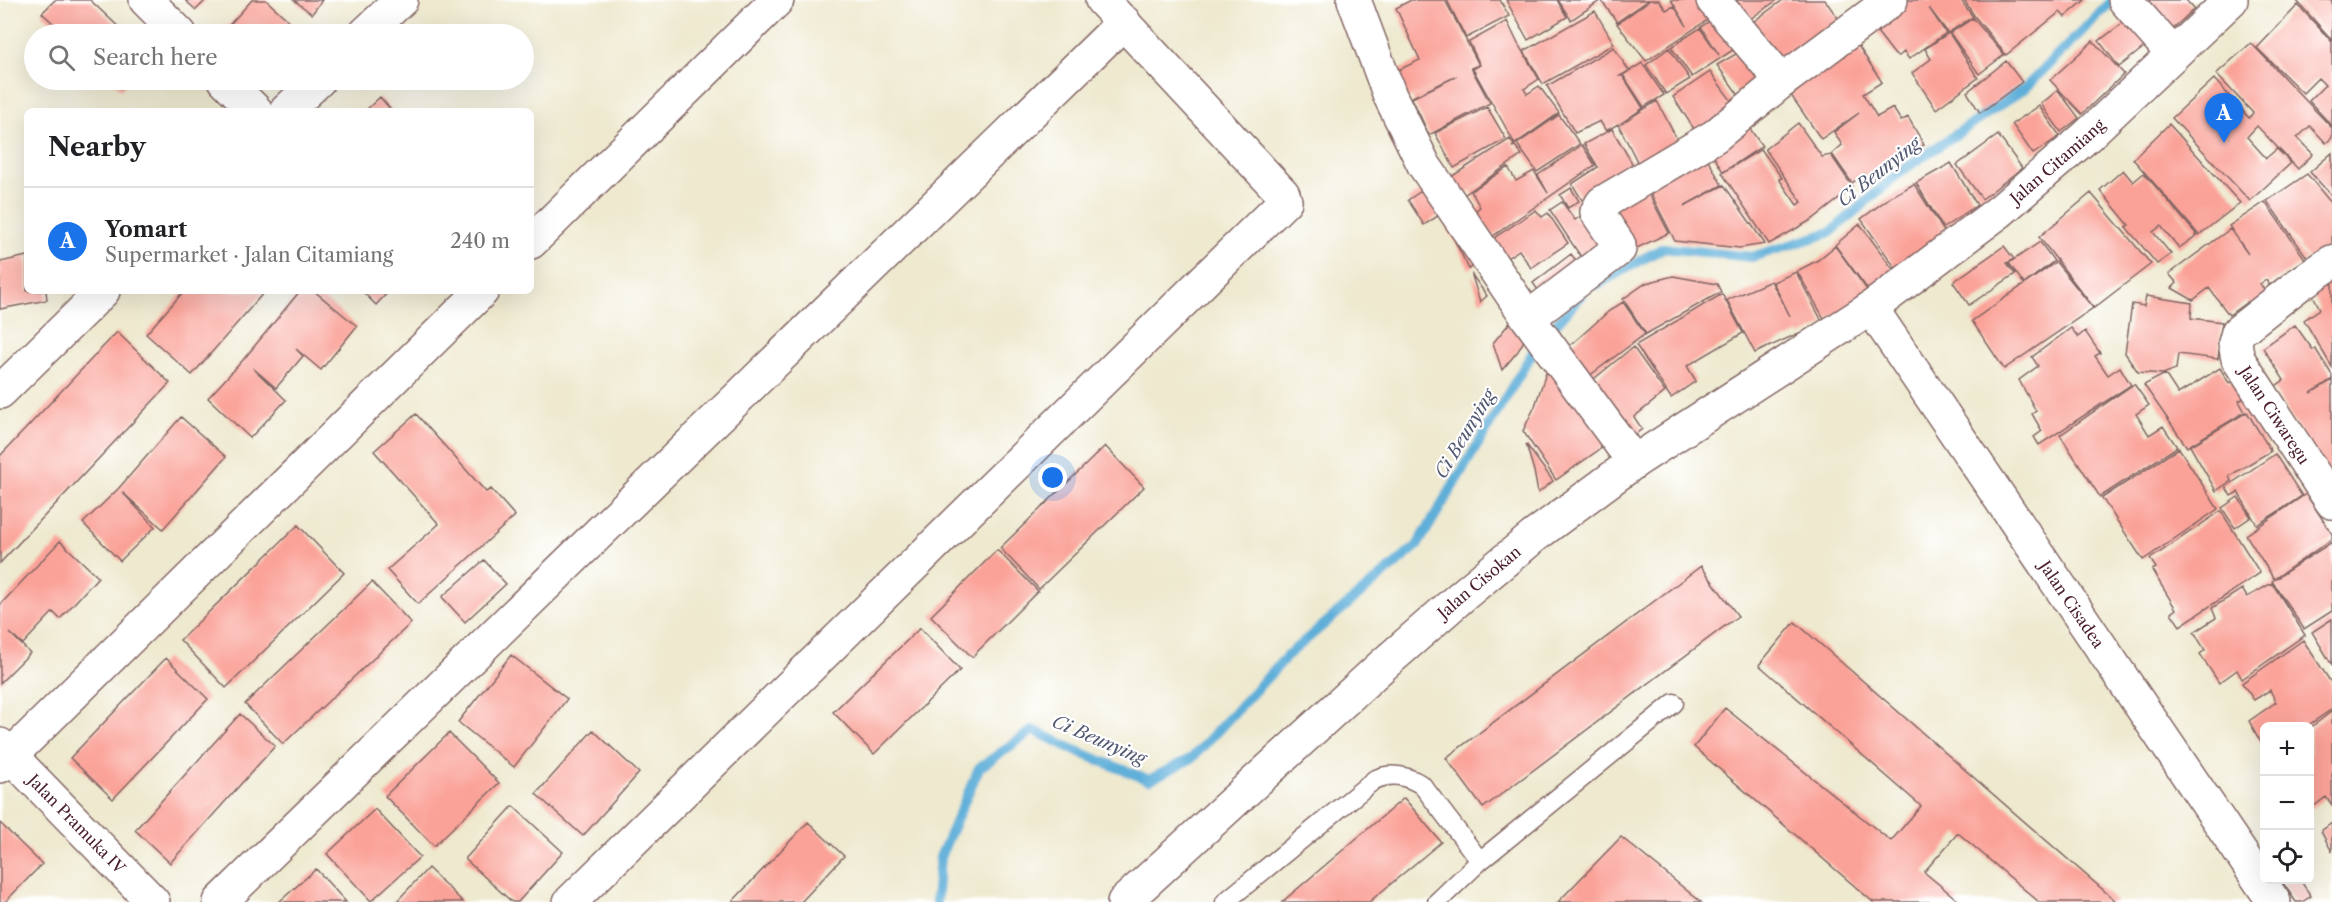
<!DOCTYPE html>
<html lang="en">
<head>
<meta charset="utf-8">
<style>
  :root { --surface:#fff; --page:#f2f2f2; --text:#202124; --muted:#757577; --line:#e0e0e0; --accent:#1a73e8 }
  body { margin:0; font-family:"Libre Caslon Text",serif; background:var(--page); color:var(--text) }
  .controls { position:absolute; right:18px; bottom:18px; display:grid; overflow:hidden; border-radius:9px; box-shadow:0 6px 24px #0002 }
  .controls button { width:54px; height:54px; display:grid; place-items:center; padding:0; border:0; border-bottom:2px solid var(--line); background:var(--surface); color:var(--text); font:30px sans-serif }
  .you { position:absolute; left:1053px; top:478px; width:21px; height:21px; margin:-15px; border:4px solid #fff; border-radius:50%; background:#1a73e8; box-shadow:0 0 0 9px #1a73e833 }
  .badge { display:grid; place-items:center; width:39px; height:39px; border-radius:50%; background:var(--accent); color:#fff; font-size:20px; font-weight:700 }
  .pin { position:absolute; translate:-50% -50px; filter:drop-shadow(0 2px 3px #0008) }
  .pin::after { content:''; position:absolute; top:32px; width:21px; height:18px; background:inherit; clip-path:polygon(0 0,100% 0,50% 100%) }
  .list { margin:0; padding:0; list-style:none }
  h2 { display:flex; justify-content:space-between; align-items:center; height:78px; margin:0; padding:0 24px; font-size:26px }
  h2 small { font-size:20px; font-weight:400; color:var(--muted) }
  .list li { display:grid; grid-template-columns:39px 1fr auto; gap:18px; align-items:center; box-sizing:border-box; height:108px; padding:0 24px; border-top:2px solid var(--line) }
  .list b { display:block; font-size:22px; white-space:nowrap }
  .list p { margin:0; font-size:20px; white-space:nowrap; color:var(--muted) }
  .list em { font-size:20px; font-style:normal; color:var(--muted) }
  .icon { flex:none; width:33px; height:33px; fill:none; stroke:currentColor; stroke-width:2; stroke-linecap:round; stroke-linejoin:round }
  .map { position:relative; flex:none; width:2332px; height:902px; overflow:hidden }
  .search { position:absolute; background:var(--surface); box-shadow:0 6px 24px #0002; left:24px; top:24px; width:510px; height:66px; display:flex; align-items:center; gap:15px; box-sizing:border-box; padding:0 21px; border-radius:33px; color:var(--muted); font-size:22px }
  .panel { position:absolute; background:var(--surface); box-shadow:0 6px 24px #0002; left:24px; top:108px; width:510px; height:186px; border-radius:9px }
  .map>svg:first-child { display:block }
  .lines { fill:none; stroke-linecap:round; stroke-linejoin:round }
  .stream { stroke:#5fafd9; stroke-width:10 }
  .building { fill:#faa298 }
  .service-casing { stroke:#836664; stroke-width:21 }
  .minor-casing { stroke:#836664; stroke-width:36 }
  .tertiary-casing { stroke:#836664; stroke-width:36 }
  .service { stroke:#fff; stroke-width:18 }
  .minor { stroke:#fff; stroke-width:33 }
  .tertiary { stroke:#fff; stroke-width:33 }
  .labels { text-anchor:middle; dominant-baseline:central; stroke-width:4.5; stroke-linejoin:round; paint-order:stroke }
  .street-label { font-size:16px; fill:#4a1f2b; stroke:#fff }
  .water-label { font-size:18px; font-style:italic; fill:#525971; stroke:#fff }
</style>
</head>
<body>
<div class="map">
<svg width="2332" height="902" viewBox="0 0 2332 902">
  <rect width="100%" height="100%" fill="#fff"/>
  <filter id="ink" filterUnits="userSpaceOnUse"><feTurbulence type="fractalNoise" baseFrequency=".0167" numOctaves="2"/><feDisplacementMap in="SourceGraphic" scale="12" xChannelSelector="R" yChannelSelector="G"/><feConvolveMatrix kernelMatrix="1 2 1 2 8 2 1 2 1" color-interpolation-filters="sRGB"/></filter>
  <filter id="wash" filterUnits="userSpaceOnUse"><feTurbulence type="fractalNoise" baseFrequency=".008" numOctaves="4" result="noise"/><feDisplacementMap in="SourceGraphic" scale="24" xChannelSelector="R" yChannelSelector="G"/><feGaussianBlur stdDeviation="1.35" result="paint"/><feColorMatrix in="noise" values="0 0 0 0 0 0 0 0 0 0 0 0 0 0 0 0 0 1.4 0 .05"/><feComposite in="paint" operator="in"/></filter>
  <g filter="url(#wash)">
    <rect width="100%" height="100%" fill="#eee9cf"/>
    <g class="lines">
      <path class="stream" d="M1596 285 1663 248 1752 257 1831 232 1900 172 2025 88 2113 0
        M936 902 940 857 979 768 1033 730 1081 753 1149 780 1192 758 1289 654 1417 546 1536 347 1581 295"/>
    </g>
    <g id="blocks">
      <path class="building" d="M55 0H90L126 34H65L42 13Z
        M185 0H206L196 10Z
        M252 0H266L299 30 295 34H221Z
        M294 0H322L312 14Z
        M1411 0H1445L1479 65 1471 68 1490 103 1429 135 1412 98 1457 76 1408 99 1396 71 1420 60 1396 8Z
        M1447 0H1500L1509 16 1466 38Z
        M1506 0H1557L1567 17 1528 40Z
        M1558 0H1599L1600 1 1571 20Z
        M1601 0H1649L1617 22Z
        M1650 0H1659L1666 10 1674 6 1687 26 1671 0H1706L1716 14 1646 61 1617 24Z
        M1736 0H1777L1750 19Z
        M1783 0H1825L1840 21 1784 65 1753 22Z
        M1902 0H1961L1973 17 1948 33 1929 8 1946 33 1909 59 1904 52 1899 56 1895 55 1878 33 1880 27Z
        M1964 0H2085L2065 17 2060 12 2006 55 1975 17Z
        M2139 0H2186L2194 9 2167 34Z
        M2298 0H2332V40L2297 1Z
        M2298 5 2332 42V126L2309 101 2325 85 2318 78 2303 93 2257 48Z
        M1595 11 1614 44 1543 84 1524 51Z
        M1720 14 1742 44 1692 77 1671 47 1700 28 1719 55 1701 27Z
        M1973 18 2004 55 1979 74 1950 33Z
        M2128 19 2148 44 2119 67 2099 41Z
        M1507 21 1518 44 1539 79 1524 89 1527 94 1539 86 1559 113 1515 144 1473 69 1480 65 1469 42Z
        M1949 33 1978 78 1936 109 1912 73 1931 59 1925 49Z
        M1855 41 1882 82 1863 94 1877 117 1893 108 1901 121 1908 117 1924 145 1900 159 1898 156 1867 178 1864 174 1852 183 1832 154 1842 145 1834 132 1859 113 1821 139 1786 88Z
        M2093 41 2124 74 2082 114 2050 80Z
        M2251 43 2332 128V138L2326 143 2310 126 2297 138 2313 154 2298 169 2257 126 2247 137 2266 158 2277 149 2291 163 2250 201 2172 118 2214 79 2249 118 2253 113 2216 74Z
        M1614 47 1629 71 1620 76H1623L1643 108 1620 124 1657 101 1679 143 1642 171 1618 124 1606 131 1600 121 1575 133 1547 86Z
        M1669 48 1690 79 1666 94 1646 65Z
        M1741 51 1762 82 1740 97 1717 65Z
        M2006 61 2022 82 1980 113 1967 92Z
        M1642 63 1664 95 1644 107 1623 75Z
        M1710 72 1737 108 1698 135 1673 97Z
        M111 80H130L121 89Z
        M2058 90 2079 118 2061 132 2041 104Z
        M380 97 392 111H365Z
        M2039 106 2060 136 2033 154 2012 124Z
        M1487 107 1506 139 1454 168 1435 133Z
        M1559 115 1580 144 1537 172 1517 144Z
        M1746 123 1762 146 1723 172 1709 148Z
        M1798 123 1822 157 1831 155 1852 186 1842 193 1844 195 1813 219 1769 244 1722 173 1761 149 1782 178 1779 179 1797 205 1802 202 1765 149Z
        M2169 124 2240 203 2199 235 2133 159Z
        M1612 129 1639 175 1584 203 1572 184 1598 167 1584 144Z
        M1998 135 2022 168 1982 199 1957 165Z
        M1510 139 1514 145 1512 147 1515 146 1522 155 1455 201 1443 182Z
        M1582 145 1595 165 1493 236 1475 211 1480 207 1471 191 1508 167 1516 181 1534 171 1548 193 1538 175Z
        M2332 153V196L2310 172Z
        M1706 156 1722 185 1684 206 1724 185 1765 244 1740 248 1675 241 1645 182Z
        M1951 163 1977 205 1943 228 1916 183Z
        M2123 170 2133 182 2144 173 2197 235 2179 248 2161 226 2153 232 2171 254 2157 264 2126 227 2129 225 2100 190Z
        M2307 174 2332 204V244L2309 260 2267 201Z
        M1644 184 1669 233 1626 253 1602 211Z
        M1914 184 1947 236 1908 258 1913 264 1899 273 1861 219 1892 196Z
        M1427 187 1444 212 1424 225 1408 200Z
        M1571 188 1579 201 1568 208 1560 195Z
        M2091 193 2151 264 2094 308 2039 237Z
        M1562 202 1575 220 1590 210 1611 242 1583 260 1550 210Z
        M2265 202 2306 260 2269 285 2266 280 2260 284 2271 300 2254 311 2247 302 2229 315 2209 288 2193 300 2172 288 2177 283 2169 274 2230 229 2248 254 2229 226Z
        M1536 210 1542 217 1548 213 1568 243 1531 268 1519 250 1504 260 1491 240Z
        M1442 216 1477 263 1469 269Z
        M1860 224 1895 272 1869 291 1835 245Z
        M2040 242 2054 261 2024 284 2009 263Z
        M1835 246 1873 298 1825 320 1797 271 1818 260Z
        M2004 246 2014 259 2007 263 2015 274 1969 305 1953 282Z
        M1571 254 1583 270 1545 300 1533 283Z
        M27 256V291H46L47 300 0 309V262Z
        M2056 262 2093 308 2004 369 1972 321Z
        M1796 272 1824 325 1801 336 1799 333 1755 353 1727 300 1771 281 1790 316 1773 282Z
        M1472 275 1487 296 1480 302 1472 276Z
        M1673 276 1717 284 1721 292 1646 334 1623 299 1646 283Z
        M2332 281V367L2304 320 2320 309 2312 293Z
        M184 291H265L192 375 146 334Z
        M300 291H314L357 326 321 370 296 349 303 356 276 388 253 368 286 400 250 438 208 398 243 360Z
        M362 291H389L376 305Z
        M1722 294 1743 333 1687 366 1696 381 1671 398 1636 345Z
        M2146 296 2192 303 2191 318 2222 322 2218 359 2178 354 2176 369 2163 374 2138 372 2125 353 2132 304 2144 306Z
        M1623 302 1645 334 1585 379 1565 350 1609 311Z
        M1513 319 1527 335 1518 351 1502 370 1493 343Z
        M2295 325 2313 350 2315 348 2332 375V379L2311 393 2332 380V482L2273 388 2284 380 2263 348Z
        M2071 328 2078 337 2085 331 2100 353 2095 356 2108 375 2120 367 2131 385 2039 445 2034 437 2042 431 2032 414 2036 411 2019 380 2038 366 2032 357Z
        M117 332 170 383 0 563V456Z
        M1633 347 1665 392 1634 417 1642 429 1627 441 1584 387Z
        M1549 364 1610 442 1556 480 1523 431 1535 406Z
        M2220 368 2229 383 2237 378 2249 395 2239 401 2245 412 2187 447 2144 385 2165 374 2178 394Z
        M2134 384 2149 405 2136 414 2149 435 2163 426 2177 447 2100 497 2060 435Z
        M2247 412 2271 451 2229 476 2231 481 2216 491 2190 446Z
        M416 414 486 492 491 489 515 516 418 604 387 570 439 524 374 451Z
        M181 417 226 457 163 529 122 492 155 527 120 561 83 523 118 489Z
        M1526 444 1553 481 1538 493 1534 471Z
        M1105 446 1144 487 1039 589 1000 548Z
        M2179 448 2218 509 2143 560 2102 498Z
        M2275 454 2302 496 2257 525 2238 492 2231 496 2226 487Z
        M2306 494 2332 534V539L2274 579 2246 535Z
        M2238 497 2251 517 2235 528 2222 508Z
        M2221 511 2260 573 2180 626 2171 613 2176 609 2152 570 2156 568 2150 559Z
        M298 525 344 573 226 688 180 640Z
        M60 541 98 577 60 619 53 612 23 644 10 633 30 653 0 683V605Z
        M2332 542V611L2304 629 2272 581Z
        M997 550 1038 591 972 657 931 616Z
        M484 560 506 584 465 622 442 597Z
        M1701 566 1738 616 1483 808 1446 758Z
        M372 582 411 623 283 744 245 704Z
        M2272 583 2305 635 2242 679 2237 670 2219 683 2200 654 2205 650 2194 632 2216 618 2212 608 2242 589 2247 597Z
        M2332 619V665L2312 632Z
        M1795 622 2117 902H2039L1958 833 1924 872 1960 902H1873L1694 747 1725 708 1891 841 1921 806 1759 665Z
        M920 628 960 670 874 754 833 712Z
        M2303 640 2332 684V709L2307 726H2265L2264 748 2249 721 2276 702 2270 690 2254 700 2242 683Z
        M511 655 567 699 514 767 458 722Z
        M166 658 208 699 113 799 70 758Z
        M2332 711V805L2326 797 2310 809V728Z
        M240 714 275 746 170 863 135 830Z
        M593 730 639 773 583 836 536 794Z
        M449 733 499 783 434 846 385 796Z
        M1404 798 1441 842 1369 902H1282Z
        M513 806 563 852 518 902H512L465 859Z
        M375 809 420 857 371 901 327 854Z
        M808 822 844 856 801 902H732Z
        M0 823 42 864 5 902H0Z
        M2332 823V852L2321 831Z
        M1621 837 1701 902H1558Z
        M428 868 463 902H396Z
        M316 869 346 902H279Z
        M2289 880H2300L2311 896 2302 902H2296L2283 883Z"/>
    </g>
  </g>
  <g filter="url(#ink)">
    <use href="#blocks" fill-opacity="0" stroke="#836664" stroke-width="1.5"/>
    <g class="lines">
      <g class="service-casing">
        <path id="service" d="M1225 902 1374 780C1391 772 1406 775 1422 785L1480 861
          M1437 902 1480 861 1674 703"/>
      </g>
      <g class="minor-casing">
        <g id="minor">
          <path d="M146 0 180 34"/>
          <path d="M1354 0 1390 96 1424 165 1528 318 1634 462"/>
          <path d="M1713 0 1782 81"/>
          <path d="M2125 0 2173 54"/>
          <path d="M365 34 401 0"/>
          <path d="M225 80 256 111"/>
          <path d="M286 111 319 80"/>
          <path d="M531 242 777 0"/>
          <path id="s1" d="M2332 262 2298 285 2238 332 2235 343 2238 359 2332 502"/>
          <path d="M1528 318 1619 249V245L1597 212 1602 203 1715 136 1782 81 1891 0"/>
          <path d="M0 392 103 291"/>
          <path id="s2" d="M0 745 153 902"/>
          <path d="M0 766 482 291"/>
          <path d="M220 902 1124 22"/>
          <path d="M570 902 1285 201 1283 194 1102 0"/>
        </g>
      </g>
      <g class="tertiary-casing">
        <g id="tertiary">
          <path id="s3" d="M1871 308 2274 902"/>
          <path id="s4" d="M1124 902 1383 665 1462 596 1533 537 1634 462 1871 308 2000 211 2087 136 2231 0"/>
        </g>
      </g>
      <use href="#service" class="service"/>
      <use href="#minor" class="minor"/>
      <use href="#tertiary" class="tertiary"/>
    </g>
  </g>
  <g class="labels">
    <g class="street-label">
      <text stroke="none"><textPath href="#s4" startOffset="1194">Jalan Citamiang</textPath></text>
      <text stroke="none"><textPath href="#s1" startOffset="212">Jalan Ciwaregu</textPath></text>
      <text stroke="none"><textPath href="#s4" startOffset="478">Jalan Cisokan</textPath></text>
      <text stroke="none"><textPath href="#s3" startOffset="358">Jalan Cisadea</textPath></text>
      <text stroke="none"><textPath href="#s2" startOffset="110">Jalan Pramuka IV</textPath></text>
    </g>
    <g class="water-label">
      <text transform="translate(1879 172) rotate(-38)">Ci Beunying</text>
      <text transform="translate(1465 434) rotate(-59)">Ci Beunying</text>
      <text transform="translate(1099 740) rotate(23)">Ci Beunying</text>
    </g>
  </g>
</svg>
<div class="controls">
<button>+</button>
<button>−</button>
<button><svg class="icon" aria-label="locate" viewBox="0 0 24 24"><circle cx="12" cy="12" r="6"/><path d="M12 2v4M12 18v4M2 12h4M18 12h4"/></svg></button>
</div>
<div class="you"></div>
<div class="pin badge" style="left:2224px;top:143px">A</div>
<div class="search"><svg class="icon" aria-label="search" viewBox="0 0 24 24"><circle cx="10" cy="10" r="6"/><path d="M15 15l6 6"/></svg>Search here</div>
<section class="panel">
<h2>Nearby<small></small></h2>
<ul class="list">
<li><span class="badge">A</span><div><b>Yomart</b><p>Supermarket · Jalan Citamiang</p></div><em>240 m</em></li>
</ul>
</section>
</div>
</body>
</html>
